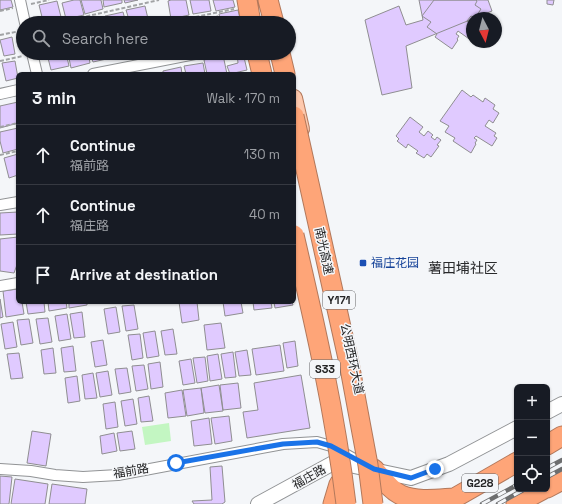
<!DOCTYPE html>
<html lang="en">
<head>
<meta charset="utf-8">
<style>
  :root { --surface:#171b24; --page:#242831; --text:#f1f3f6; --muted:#9ea1a6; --line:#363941 }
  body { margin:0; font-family:"Space Grotesk","Noto Sans SC",sans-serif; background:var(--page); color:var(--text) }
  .controls { position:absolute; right:12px; bottom:12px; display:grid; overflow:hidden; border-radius:6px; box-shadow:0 1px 3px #0004 }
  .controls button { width:36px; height:36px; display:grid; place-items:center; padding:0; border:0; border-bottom:1px solid var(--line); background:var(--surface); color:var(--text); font:20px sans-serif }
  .compass { position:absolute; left:466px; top:12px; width:36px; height:36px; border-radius:50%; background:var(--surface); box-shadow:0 1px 3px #0004; rotate:173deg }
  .stop { position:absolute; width:12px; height:12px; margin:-9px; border:3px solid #1a73e8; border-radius:50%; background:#fff }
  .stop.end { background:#1a73e8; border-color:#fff; box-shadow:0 1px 4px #0008 }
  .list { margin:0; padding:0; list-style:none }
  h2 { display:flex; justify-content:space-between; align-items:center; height:52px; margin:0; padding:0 16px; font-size:17px }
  h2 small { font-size:13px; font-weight:400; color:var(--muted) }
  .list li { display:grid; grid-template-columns:26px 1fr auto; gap:12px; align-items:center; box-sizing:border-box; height:60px; padding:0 16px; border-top:1px solid var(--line) }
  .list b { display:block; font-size:15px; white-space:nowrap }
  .list p { margin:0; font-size:13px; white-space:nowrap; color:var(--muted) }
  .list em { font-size:13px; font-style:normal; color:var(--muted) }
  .icon { flex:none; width:22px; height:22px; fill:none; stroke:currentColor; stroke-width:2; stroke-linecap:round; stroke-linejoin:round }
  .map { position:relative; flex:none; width:562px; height:504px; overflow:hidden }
  .search { position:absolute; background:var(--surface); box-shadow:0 1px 3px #0004; left:16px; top:16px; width:280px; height:44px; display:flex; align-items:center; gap:10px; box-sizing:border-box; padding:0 14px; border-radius:22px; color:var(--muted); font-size:15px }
  .panel { position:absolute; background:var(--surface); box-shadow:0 1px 3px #0004; left:16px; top:72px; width:280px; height:232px; border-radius:6px }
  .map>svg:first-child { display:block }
  .green { fill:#c3f6c2 }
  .building { fill:#e0caff; stroke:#8f8e91 }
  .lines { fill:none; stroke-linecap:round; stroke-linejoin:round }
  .street-casing { stroke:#919395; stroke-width:12 }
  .secondary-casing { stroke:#919395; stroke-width:16 }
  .primary-casing { stroke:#b2785b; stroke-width:18 }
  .highway-casing { stroke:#b2785b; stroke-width:21 }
  .path { stroke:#a1a3a5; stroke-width:2; stroke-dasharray:4 2; stroke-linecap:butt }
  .street { stroke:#fff; stroke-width:10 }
  .secondary { stroke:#fff; stroke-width:14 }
  .primary { stroke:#fec9ae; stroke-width:16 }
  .highway { stroke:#fea578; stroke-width:19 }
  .rail-casing { stroke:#6d6e6f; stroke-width:4.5 }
  .rail { stroke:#f4f6f9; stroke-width:3; stroke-dasharray:9; stroke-linecap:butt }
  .highway-bridge-casing { stroke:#b2785b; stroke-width:21; stroke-linecap:butt }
  .highway-bridge { stroke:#fea578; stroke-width:19 }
  .route { stroke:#1a73e8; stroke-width:5 }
  .transit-dot { fill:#1a4fb4; stroke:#f4f6f9; stroke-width:1.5 }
  .labels { text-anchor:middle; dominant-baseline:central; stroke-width:3; stroke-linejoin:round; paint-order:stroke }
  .shield { fill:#f4f6f9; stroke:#626365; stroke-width:1 }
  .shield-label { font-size:11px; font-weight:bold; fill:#242425 }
  .street-label { font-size:12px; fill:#242425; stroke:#f4f6f9 }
  .transit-label { font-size:12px; fill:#164399; stroke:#f4f6f9; text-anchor:start }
  .quarter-label { font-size:14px; fill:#28292b; stroke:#f4f6f9 }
</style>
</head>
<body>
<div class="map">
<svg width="562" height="504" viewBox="0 0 562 504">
  <rect width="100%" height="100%" fill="#f4f6f9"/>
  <path class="green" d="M169 423 171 441 145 445 142 427Z"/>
  <path class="building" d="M0 0H11L13 7 0 10Z
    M74 0H80L84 15 66 19 62 3Z
    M81 0H101L103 9 85 14Z
    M103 0H122V3L104 7Z
    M124 0H138L125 3Z
    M171 0H186L189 15 171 19 168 1Z
    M190 0H209L211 11 193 14Z
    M213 0H233L235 7 216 11Z
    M419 0H488L492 11 406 46 412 88 382 95 365 20 399 6 406 25 423 20Z
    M434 0H476L477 1 475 5 481 9 475 18 471 16 467 21 472 25V41L458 31 456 34 459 36 457 39 458 40 452 49 435 37 437 34 427 27 431 22 422 16Z
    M547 0H554L553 5 547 4Z
    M57 1 61 17 43 21 39 5Z
    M145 6 149 23H130L126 10Z
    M238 10 241 23H221L219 14Z
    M123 12 126 23H107L105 16Z
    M218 16 220 23H200L199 20Z
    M101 17 102 23H86V20Z
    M191 20V23H174Z
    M12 37 15 54 4 56 0 40Z
    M51 53H66L69 66 51 70 47 54Z
    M68 53H88L90 63 71 68Z
    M90 53H109L111 58 93 62Z
    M112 53H131L112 56Z
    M237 53H243L247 70 230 74 227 66 238 63Z
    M223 55 227 74H207L204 60Z
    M15 61 18 78 6 81 2 63Z
    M203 63 205 74H186L184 66Z
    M181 67 182 74H163V71Z
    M462 90 471 97 473 95 483 102 485 98 495 105 493 109 499 113 493 123 489 120 485 126 496 133 494 136 497 138 492 146 476 136 474 138 477 140 475 143 476 144 471 153 453 141 455 138 445 132 449 126 440 121Z
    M18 102V123L0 128V106Z
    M410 117 423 127 419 132 424 136 428 131 433 135 431 137 435 140 437 137 441 140 437 145 439 146 431 157 427 154 424 158 416 153 418 151 408 144 406 148 397 141 399 139 396 136Z
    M18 128V149L3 153 0 141V132Z
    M18 154V175L9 178 4 158Z
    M18 212V234L0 235V213Z
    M18 237V262L14 273 0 271V239Z
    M18 289V302H22L24 314 6 317 3 291Z
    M0 299 3 317 0 318Z
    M26 302H44L45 312 28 314Z
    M48 302H66L67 308 49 311Z
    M69 302H87V305L69 308Z
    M179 302H197L199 320 182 323Z
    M223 302H241L243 313 225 316Z
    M253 302H271L272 308 254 310Z
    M274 302H292L293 305 275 308Z
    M134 305 138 329 126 331 122 306Z
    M116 307 120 332 108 334 104 309Z
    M82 312 85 337 74 338 70 314Z
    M67 314 71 339 59 341 55 316Z
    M48 318 52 342 40 344 36 319Z
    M29 319 33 343 21 345 17 320Z
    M13 322 17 347 5 349 1 324Z
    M221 323 225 348 207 350 204 325Z
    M173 329 177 354 165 355 161 331Z
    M155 331 159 356 147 358 143 333Z
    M140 334 143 358 132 360 128 335Z
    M103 340 107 365 95 367 91 342Z
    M295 341 298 366 287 368 283 343Z
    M280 345 284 371 256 375 252 349Z
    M73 346 76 371 64 372 61 348Z
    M53 348 56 373 44 374 41 350Z
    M247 350 251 375 239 376 235 352Z
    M233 352 236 377 225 378 221 354Z
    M19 353 23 378 11 379 7 354Z
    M218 354 222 379 210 381 207 356Z
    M205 357 208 381 197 383 193 358Z
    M191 359 195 383 183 385 179 361Z
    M160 362 163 387 151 389 148 364Z
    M144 365 148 389 136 391 132 366Z
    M127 368 131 392 119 394 115 369Z
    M108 371 112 395 100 397 96 373Z
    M93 373 97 398 85 399 82 375Z
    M301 375 310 428 247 438 243 412 258 410 254 383Z
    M77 376 80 401 68 403 65 378Z
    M238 383 241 408 223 410 220 385Z
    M219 385 223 411 205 413 201 388Z
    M201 388 204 413 187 416 183 390Z
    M182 390 186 416 168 418 165 393Z
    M149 396 153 421 141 422 138 398Z
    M133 399 137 424 125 426 121 401Z
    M115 402 118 427 106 429 103 404Z
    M229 416 232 441 215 444 211 418Z
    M209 418 212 444 194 446 191 421Z
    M32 431 51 434 46 466 27 463Z
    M132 431 135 449 120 451 117 433Z
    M114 433 117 451 102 454 100 436Z
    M222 466 225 502 222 504H194L192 501 212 500 210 467Z
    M0 476 12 477 9 504H0Z
    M15 479 48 484 45 504H11Z
    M52 484 87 489 85 504H49Z"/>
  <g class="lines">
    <g class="street-casing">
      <path id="street" d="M20 0 25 23
        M32 53 37 74
        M93 74 200 53
        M0 94 18 90
        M0 205 18 202
        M0 286 18 283
        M0 469 31 471 55 475 83 477 118 475 283 444 317 442 331 446 367 466"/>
    </g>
    <g class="secondary-casing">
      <path id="secondary" d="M547 412 562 404
        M258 504 335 462 411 478 449 464 517 428"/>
    </g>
    <g class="primary-casing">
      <path id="primary" d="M294 98 301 129"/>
    </g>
    <g class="highway-casing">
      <path id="highway" d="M247 0 251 23
        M268 0 274 23
        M257 53 262 74
        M280 53 285 74
        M547 445 562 436
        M374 469C382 478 390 490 401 495 418 502 437 499 454 498
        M547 488 562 480
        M333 504 339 484
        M444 504 517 462
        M516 504 544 489"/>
    </g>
    <path class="path" d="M31 4 49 0
      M0 11 13 8
      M57 23 159 0
      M166 23 234 9
      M0 35 20 31
      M0 61 23 56
      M0 127 18 123
      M0 155 18 151"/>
    <use href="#street" class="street"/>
    <use href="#secondary" class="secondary"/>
    <use href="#primary" class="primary"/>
    <use href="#highway" class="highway"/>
    <g class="rail-casing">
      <path id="rail" d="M547 468 562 460
        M547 477 562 469
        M482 504 517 485
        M498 504 525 489"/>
    </g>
    <use href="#rail" class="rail"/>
    <g class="highway-bridge-casing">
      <path id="highway-bridge" d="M294 116 349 363 368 465 373 504
        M294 235C315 325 335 412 346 504"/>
    </g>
    <use href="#highway-bridge" class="highway-bridge"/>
  </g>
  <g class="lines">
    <path class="route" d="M176 463 283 444 317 442 331 446 374 469 411 478 435 469"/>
  </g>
  <rect class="transit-dot" x="359" y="259" width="8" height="8" rx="2"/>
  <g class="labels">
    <g class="shield">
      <rect x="323" y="291" width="32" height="18" rx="3"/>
      <rect x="310" y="360" width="30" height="18" rx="3"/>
      <rect x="462" y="474" width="36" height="18" rx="3"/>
    </g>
    <g class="shield-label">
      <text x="339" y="300">Y171</text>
      <text x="325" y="369">S33</text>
      <text x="480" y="483">G228</text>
    </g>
    <g class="street-label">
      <text transform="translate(324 251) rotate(78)">南光高速</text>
      <text transform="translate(352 359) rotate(78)">公明西环大道</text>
      <text transform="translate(131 471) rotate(-10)">福前路</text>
      <text transform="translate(309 477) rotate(-29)">福庄路</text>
    </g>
    <g class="transit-label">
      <text x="371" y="263">福庄花园</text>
    </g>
    <g class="quarter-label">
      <text x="463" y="268">薯田埔社区</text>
    </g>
  </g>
</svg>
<div class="controls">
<button>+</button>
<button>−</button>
<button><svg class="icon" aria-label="locate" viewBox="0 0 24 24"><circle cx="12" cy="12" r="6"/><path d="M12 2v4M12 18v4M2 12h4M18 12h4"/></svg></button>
</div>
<svg class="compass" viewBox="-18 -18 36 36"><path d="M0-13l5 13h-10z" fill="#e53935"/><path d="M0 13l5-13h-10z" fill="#9ea1a6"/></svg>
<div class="stop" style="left:176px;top:463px"></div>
<div class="stop end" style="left:435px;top:469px"></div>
<div class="search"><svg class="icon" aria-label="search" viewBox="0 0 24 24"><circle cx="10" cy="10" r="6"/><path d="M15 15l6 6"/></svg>Search here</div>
<section class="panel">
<h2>3 min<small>Walk · 170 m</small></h2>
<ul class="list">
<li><svg class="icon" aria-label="ahead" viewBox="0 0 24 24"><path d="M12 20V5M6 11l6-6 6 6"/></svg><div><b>Continue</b><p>福前路</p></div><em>130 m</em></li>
<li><svg class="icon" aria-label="ahead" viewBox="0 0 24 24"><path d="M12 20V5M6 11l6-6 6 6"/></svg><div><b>Continue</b><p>福庄路</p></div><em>40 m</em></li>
<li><svg class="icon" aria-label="arrive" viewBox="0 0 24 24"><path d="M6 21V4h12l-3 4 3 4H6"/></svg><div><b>Arrive at destination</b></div></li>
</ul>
</section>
</div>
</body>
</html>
